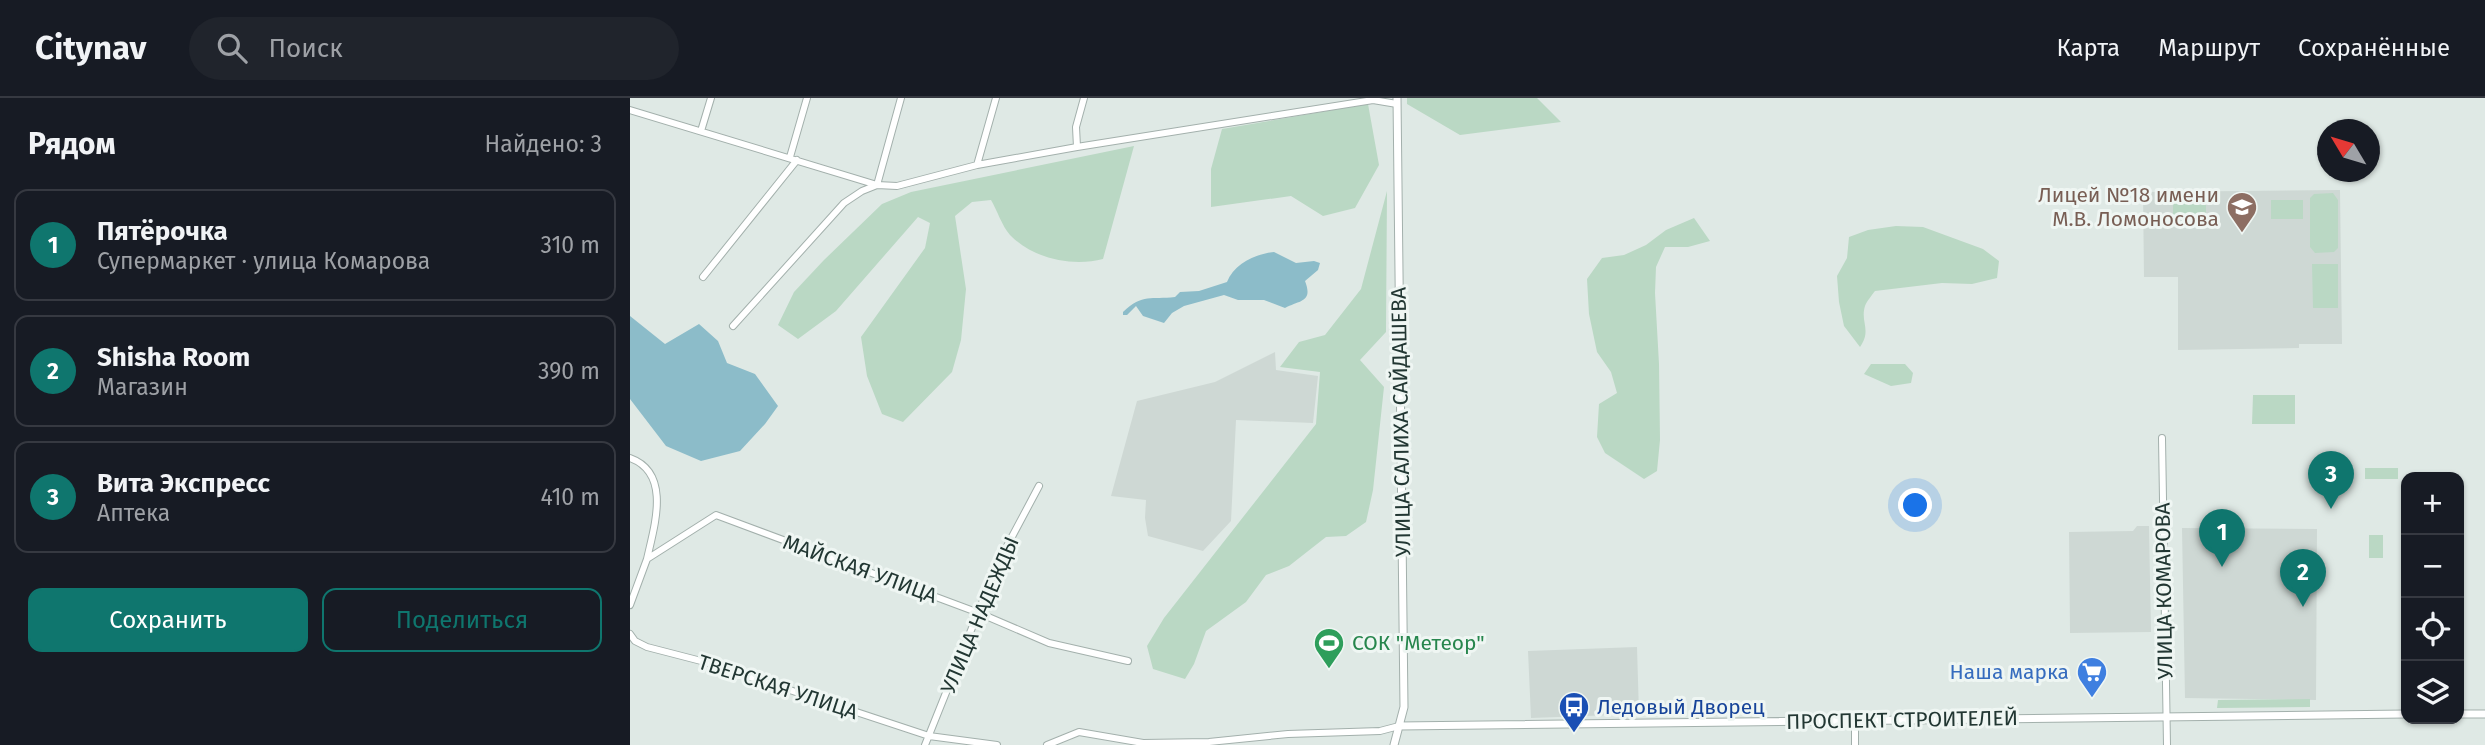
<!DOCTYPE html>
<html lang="ru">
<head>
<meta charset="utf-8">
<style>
  :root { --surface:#171b24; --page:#20242c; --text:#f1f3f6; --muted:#9ea1a6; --line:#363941; --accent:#0f766e }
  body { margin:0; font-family:"Fira Sans",sans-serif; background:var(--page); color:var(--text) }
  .controls { position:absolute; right:21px; bottom:21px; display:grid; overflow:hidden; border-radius:14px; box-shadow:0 2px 5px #0004 }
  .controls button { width:63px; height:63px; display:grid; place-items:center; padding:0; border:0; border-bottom:2px solid var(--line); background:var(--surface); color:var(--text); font:35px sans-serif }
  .compass { position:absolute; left:1687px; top:21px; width:63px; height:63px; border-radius:50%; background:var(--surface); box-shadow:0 2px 5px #0004; rotate:308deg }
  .you { position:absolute; left:1286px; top:408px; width:24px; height:24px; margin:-18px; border:5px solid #fff; border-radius:50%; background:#1a73e8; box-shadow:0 0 0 10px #1a73e833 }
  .badge { display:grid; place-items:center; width:46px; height:46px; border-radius:50%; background:var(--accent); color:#fff; font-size:23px; font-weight:700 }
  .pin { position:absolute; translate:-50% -58px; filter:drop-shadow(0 2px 4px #0008) }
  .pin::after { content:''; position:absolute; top:37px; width:24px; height:21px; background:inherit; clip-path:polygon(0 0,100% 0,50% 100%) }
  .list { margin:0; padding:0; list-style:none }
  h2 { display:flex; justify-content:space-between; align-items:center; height:91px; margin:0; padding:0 28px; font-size:30px }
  h2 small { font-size:23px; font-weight:400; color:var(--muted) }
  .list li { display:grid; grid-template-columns:46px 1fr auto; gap:21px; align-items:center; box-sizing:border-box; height:112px; margin:0 14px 14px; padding:0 14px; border:2px solid var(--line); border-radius:14px }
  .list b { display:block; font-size:26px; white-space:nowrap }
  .list p { margin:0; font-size:23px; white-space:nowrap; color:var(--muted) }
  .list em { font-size:23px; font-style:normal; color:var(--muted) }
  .actions { display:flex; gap:14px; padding:21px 28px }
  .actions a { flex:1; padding:16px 0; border:2px solid var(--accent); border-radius:14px; text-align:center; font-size:24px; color:var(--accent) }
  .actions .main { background:var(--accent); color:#fff }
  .icon { flex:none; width:38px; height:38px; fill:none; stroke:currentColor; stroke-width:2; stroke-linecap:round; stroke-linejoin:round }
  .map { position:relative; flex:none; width:1855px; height:647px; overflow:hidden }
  header { display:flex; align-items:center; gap:42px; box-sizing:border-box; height:98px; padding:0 35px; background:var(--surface); border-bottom:2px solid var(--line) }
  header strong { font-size:33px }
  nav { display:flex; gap:38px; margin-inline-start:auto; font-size:24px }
  .search { width:490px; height:63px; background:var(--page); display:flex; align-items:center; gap:18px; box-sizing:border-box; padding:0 24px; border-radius:38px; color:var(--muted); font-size:26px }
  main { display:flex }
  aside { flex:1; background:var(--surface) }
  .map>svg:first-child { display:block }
  .built { fill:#ced8d4 }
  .green { fill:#bad8c4 }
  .water { fill:#8cbcc9 }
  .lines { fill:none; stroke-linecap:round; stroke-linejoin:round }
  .minor-casing { stroke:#a3b0ac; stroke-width:8 }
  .tertiary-casing { stroke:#a3b0ac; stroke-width:9 }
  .minor { stroke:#fff; stroke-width:6 }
  .tertiary { stroke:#fff; stroke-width:7 }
  .labels { text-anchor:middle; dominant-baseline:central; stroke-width:6; stroke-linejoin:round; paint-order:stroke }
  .education-label { font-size:21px; fill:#785e54; stroke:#eff6f3; text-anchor:end }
  .street-label { font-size:21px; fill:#223733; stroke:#eff6f3 }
  .leisure-label { font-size:21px; fill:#27864d; stroke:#eff6f3; text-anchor:start }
  .shop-label { font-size:21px; fill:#366cbe; stroke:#eff6f3; text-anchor:end }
  .transit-label { font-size:21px; fill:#164399; stroke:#eff6f3; text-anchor:start }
</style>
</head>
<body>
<header>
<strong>Citynav</strong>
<div class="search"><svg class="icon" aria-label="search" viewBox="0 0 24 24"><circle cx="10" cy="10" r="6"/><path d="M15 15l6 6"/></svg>Поиск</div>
<nav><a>Карта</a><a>Маршрут</a><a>Сохранённые</a></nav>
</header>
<main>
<aside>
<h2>Рядом<small>Найдено: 3</small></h2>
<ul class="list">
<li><span class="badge">1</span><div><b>Пятёрочка</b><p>Супермаркет · улица Комарова</p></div><em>310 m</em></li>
<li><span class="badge">2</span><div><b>Shisha Room</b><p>Магазин</p></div><em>390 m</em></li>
<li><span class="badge">3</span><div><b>Вита Экспресс</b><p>Аптека</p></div><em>410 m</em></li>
</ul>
<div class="actions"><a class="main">Сохранить</a><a>Поделиться</a></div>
</aside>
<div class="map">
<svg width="1855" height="647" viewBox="0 0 1855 647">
  <rect width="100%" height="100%" fill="#dfe9e5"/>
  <path class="built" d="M1710 92 1712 246H1669V250L1548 252V179H1514L1513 94Z
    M645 254 646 272 688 278 683 325 606 322 601 423 573 453 518 438 515 420 516 402 481 398 507 303 585 284Z
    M1507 428H1519L1521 534 1440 535 1439 434 1503 433Z
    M1552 430 1687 431 1686 602 1555 600Z
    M1007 549 1009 616 901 620 898 553Z"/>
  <path class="green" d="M777 0H907L931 24 830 37 777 6Z
    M738 6 749 67 725 110 693 118 661 98 581 109V71L592 31Z
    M504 48 473 161C443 169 403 161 380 137 372 128 367 112 361 102L342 104 325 118 336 191 331 242 322 274 273 324 252 316 237 278 231 239 295 150 300 125 288 119 206 213 168 241 148 227 164 194 194 162 252 106 281 94Z
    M757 93 756 234 730 262 754 289 743 392 736 424 716 438 696 439 659 468 636 477 616 504 576 533 564 566 555 581 523 571 517 548 534 520 686 326 690 274 650 269 669 244 695 237 731 191Z
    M1703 95 1708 102V150L1704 154 1685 155 1680 149V100L1684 96Z
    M1641 102H1673V121H1641Z
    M1576 104V120H1543V105Z
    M1064 120 1080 143 1058 149H1035L1026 169 1025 195 1029 266 1030 342 1027 373 1014 381 975 355 967 339 969 306 987 295 981 274 967 254 959 216 957 181 972 160 994 157 1016 147 1036 132Z
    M1266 128 1293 129 1353 151 1369 163 1367 180 1342 186 1312 185 1245 193C1242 197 1237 203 1235 208 1230 224 1242 232 1230 249L1214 228 1209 204 1207 178 1217 160 1219 139 1238 132Z
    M1682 166H1708V210H1683Z
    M1241 266H1275L1283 275 1281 285 1261 288 1234 276Z
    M1623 297H1665V326H1622Z
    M1735 370H1768V381H1735Z
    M1739 437H1753V460H1739Z
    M1680 601V609L1587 610 1588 602Z"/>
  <path class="water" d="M644 154 666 165 684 163 690 165 688 172 675 183C683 204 671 202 655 210L634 202H608L594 197 554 208 542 215 534 225 513 218 506 208 497 217H493V214C513 195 521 202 545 199L550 194 569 193 597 184C604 166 625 156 644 154Z
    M0 218 35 246 69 226 88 243 97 265 125 276 148 308 135 326 110 353 71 363 36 348 0 301Z"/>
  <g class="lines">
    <g class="minor-casing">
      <path id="minor" d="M0 12 247 87 267 88 347 67 447 49 743 2 767 6
        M71 33 81 0
        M447 49 446 29 454 0
        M160 59 177 0
        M347 67 366 0
        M73 179 167 62
        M103 228 214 105 232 93 247 87 271 0
        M1532 340 1537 647
        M0 360C42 375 24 429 17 461
        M0 507 17 461 86 417 349 515 419 545 498 563
        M0 536 5 543 17 549 75 564 299 638 367 647
        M1225 623V647
        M295 647 368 465 409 388
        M417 647 449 634 513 645 579 644 658 636 750 633 769 628"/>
    </g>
    <g class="tertiary-casing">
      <path id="tertiary" d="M1829 616H1855
        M769 628 1776 616
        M764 647 774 609 767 0"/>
    </g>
    <use href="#minor" class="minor"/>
    <use href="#tertiary" class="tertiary"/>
  </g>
  <defs>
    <g id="school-pin" transform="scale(1.575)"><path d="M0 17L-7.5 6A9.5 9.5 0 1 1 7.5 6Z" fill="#8d6e63" stroke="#eff6f3"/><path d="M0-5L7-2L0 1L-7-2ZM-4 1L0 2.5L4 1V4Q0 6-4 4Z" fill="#fff"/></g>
    <g id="stadium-pin" transform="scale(1.575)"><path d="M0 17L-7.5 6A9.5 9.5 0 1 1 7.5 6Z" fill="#2e9e5b" stroke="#eff6f3"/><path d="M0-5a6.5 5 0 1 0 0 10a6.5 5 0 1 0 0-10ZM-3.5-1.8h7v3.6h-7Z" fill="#fff"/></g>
    <g id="supermarket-pin" transform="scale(1.575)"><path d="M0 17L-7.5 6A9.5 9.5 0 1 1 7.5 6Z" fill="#3f7fe0" stroke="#eff6f3"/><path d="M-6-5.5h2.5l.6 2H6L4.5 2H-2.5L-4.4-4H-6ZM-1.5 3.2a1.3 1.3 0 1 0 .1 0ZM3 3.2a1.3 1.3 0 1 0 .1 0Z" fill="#fff"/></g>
    <g id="bus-pin" transform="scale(1.575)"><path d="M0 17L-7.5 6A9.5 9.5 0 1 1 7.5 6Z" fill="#1a4fb4" stroke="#eff6f3"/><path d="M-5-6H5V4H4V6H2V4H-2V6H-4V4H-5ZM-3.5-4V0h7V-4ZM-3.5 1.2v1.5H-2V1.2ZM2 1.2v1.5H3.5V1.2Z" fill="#fff"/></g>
  </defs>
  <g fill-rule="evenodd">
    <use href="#school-pin" x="1612" y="109"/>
    <use href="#stadium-pin" x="699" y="545"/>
    <use href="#supermarket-pin" x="1462" y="574"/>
    <use href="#bus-pin" x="944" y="609"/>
  </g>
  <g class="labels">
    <g class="education-label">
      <text x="1589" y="97">Лицей №18 имени<tspan x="1589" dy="24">М.В. Ломоносова</tspan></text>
    </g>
    <g class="street-label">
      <text transform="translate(771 324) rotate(-91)">УЛИЦА САЛИХА САЙДАШЕВА</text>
      <text transform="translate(230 471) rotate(20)">МАЙСКАЯ УЛИЦА</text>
      <text transform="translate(1534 493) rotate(-91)">УЛИЦА КОМАРОВА</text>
      <text transform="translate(350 517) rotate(-67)">УЛИЦА НАДЕЖДЫ</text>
      <text transform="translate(148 589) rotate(18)">ТВЕРСКАЯ УЛИЦА</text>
      <text transform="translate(1272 622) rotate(-1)">ПРОСПЕКТ СТРОИТЕЛЕЙ</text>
    </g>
    <g class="leisure-label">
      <text x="722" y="545">СОК "Метеор"</text>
    </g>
    <g class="shop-label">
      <text x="1439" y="574">Наша марка</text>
    </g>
    <g class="transit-label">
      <text x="967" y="609">Ледовый Дворец</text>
    </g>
  </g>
</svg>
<div class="controls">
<button>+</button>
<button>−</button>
<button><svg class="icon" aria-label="locate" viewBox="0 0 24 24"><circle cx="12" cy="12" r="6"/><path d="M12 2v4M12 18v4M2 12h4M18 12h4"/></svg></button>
<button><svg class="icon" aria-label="layers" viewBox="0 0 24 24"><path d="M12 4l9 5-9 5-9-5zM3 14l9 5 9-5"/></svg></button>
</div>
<svg class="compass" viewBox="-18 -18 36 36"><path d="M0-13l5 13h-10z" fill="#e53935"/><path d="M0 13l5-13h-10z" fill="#9ea1a6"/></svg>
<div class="you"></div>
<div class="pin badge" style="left:1592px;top:469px">1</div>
<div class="pin badge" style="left:1673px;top:509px">2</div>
<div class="pin badge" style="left:1701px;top:411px">3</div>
</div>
</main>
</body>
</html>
